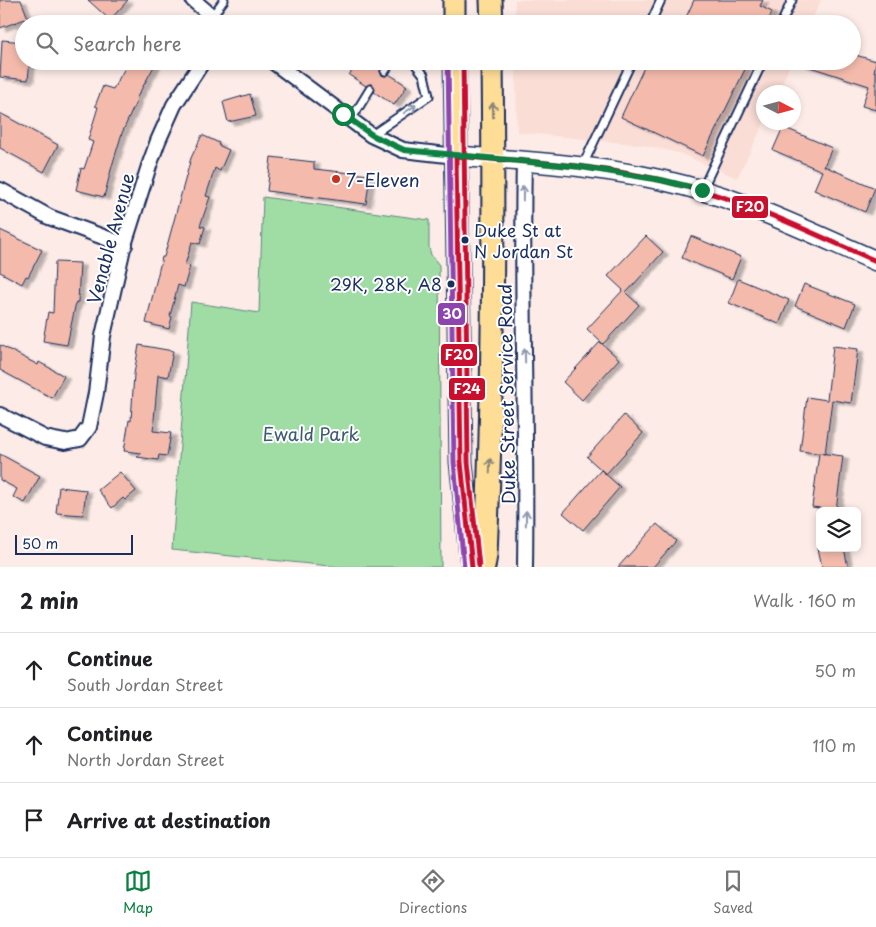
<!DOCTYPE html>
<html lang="en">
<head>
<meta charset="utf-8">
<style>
  :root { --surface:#fff; --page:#f2f2f2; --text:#202124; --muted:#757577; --line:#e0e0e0; --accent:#0b8043 }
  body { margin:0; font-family:"Playpen Sans",sans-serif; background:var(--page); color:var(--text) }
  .controls { position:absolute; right:15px; bottom:15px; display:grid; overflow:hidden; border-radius:8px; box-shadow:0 2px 8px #0003 }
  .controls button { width:45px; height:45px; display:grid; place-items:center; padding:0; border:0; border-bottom:1px solid var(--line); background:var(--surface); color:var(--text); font:25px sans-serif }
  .compass { position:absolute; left:756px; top:85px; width:45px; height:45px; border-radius:50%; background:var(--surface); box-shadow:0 2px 8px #0003; rotate:96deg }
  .scale { position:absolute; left:15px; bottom:12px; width:118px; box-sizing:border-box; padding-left:5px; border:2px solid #1b2f5e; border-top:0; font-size:14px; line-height:18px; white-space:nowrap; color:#1b2f5e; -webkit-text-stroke:4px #fff; paint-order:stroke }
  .stop { position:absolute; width:15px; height:15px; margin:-11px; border:4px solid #0b8043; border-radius:50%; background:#fff }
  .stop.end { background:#0b8043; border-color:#fff; box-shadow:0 1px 5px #0008 }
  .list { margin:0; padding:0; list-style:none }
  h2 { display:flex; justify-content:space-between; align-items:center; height:65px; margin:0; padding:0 20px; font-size:21px }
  h2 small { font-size:16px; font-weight:400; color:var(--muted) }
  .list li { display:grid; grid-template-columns:32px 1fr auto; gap:15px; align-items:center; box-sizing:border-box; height:75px; padding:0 20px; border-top:1px solid var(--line) }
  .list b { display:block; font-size:19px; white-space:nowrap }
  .list p { margin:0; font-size:16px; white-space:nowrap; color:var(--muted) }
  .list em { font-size:16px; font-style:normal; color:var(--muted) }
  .icon { flex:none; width:28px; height:28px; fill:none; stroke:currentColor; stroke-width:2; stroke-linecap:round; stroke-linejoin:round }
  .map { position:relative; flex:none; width:876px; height:567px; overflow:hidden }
  .search { position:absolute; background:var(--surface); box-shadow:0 2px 8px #0003; left:15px; right:15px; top:15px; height:55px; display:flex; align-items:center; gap:12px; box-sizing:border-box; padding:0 18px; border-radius:28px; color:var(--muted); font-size:19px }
  .sheet { height:290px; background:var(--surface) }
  nav { display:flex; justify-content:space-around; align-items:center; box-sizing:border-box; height:70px; border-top:1px solid var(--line); background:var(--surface); font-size:14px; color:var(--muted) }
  nav a { display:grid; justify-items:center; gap:2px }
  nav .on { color:var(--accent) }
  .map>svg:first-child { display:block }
  .built { fill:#faddd5 }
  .green { fill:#a0dda4; stroke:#5e8681 }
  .building { fill:#f4bbac; stroke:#1b2f5e; filter:url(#shadow) }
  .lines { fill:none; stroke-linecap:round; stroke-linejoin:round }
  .lane-casing { stroke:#1b2f5e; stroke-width:11 }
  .street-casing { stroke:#1b2f5e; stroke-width:18 }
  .secondary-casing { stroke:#1b2f5e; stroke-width:22 }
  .primary-casing { stroke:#1b2f5e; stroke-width:25 }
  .lane { stroke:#fff; stroke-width:7 }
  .street { stroke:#fff; stroke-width:14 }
  .secondary { stroke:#fff; stroke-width:19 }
  .primary { stroke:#fedd96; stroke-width:21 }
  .bus-1-casing { stroke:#fff; stroke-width:9 }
  .bus-2-casing { stroke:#fff; stroke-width:9 }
  .bus-3-casing { stroke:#fff; stroke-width:9 }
  .bus-1 { stroke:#c8102e; stroke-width:5 }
  .bus-2 { stroke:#8e44ad; stroke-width:5 }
  .bus-3 { stroke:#c8102e; stroke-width:5 }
  .oneway { stroke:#8d97ae }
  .oneway2 { stroke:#8c867a }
  .route { stroke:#0b8043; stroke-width:6 }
  .poi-dot { fill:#c8321e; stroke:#fff; stroke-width:2 }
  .bus-dot { fill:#1b2f5e; stroke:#fff; stroke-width:2 }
  .labels { text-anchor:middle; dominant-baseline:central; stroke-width:4; stroke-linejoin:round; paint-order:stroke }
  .bus-label { font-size:17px; fill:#1b2f5e; stroke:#fff; text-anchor:start }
  .poi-label { font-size:18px; fill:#1b2f5e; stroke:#fff; text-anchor:start }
  .street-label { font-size:18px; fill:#1b2f5e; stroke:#fff }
  .park-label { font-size:18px; fill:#3c5a70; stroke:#fff }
  .line-badge { stroke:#fff; stroke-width:2 }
  .badge-label { font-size:14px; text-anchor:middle; font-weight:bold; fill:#fff }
</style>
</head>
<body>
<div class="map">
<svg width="876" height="567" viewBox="0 0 876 567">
  <defs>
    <filter id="shadow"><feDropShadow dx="5.5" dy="3" stdDeviation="1" flood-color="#0004"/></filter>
  </defs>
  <rect width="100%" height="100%" fill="#fcebe6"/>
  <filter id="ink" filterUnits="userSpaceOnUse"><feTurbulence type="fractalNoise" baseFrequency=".02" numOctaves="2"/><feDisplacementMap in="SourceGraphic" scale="10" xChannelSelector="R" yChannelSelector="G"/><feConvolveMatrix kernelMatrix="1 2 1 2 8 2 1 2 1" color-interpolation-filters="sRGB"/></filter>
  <g filter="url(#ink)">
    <path class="built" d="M515 0H821L810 24H515Z
      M516 61H792L778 92H764V123L737 178 679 153 643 145 517 132Z"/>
    <path class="green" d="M263 197 429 220V247L431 255 439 265 441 567H340L172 550 191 302 259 313Z"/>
    <path class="building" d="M0 0H21L28 18 0 28Z
      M88 0H128L110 20Z
      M694 0H763L760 6 772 12 767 24H683Z
      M2 40 24 42V61H30L28 80 0 77Z
      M852 54 876 61 874 72H876V110L862 106 869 86 801 64V61H852Z
      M129 61H157L136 99 137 100 122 133 112 166 104 197 76 190 81 168 84 169 93 142 88 140 98 107 95 106 103 86 113 89Z
      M359 61H371L381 68 380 71 382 75 385 76 389 74 407 86 394 105 374 92 375 89 373 85 370 84 366 86 349 75Z
      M647 61H749L703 156 621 117Z
      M250 94 256 116 228 122 223 102Z
      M0 113 58 145 44 172 0 148Z
      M783 127 832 148 824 166 875 188 865 212 814 190 822 171 773 150Z
      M202 135 219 143 218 145 229 150 220 171 215 168 206 196 210 197 200 226 205 227 200 244 192 242 185 265 190 266 184 287 178 285 170 316 172 317 169 329 146 323 162 257H164L191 158Z
      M271 157 314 162V169L370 175 366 204 267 191Z
      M0 230 42 250 28 277 26 276 22 284 0 272Z
      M646 236 663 252 626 293 639 305 603 344 587 329 623 290 608 276Z
      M691 236 741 257 732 279 682 258Z
      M55 262 80 263 78 302H76L67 345 43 341 48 312 53 313Z
      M738 279 789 300 779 324 729 303Z
      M804 284 855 304 846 327 795 306Z
      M600 342 619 359 582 400 563 382Z
      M0 345 38 365 39 362 64 376 52 398 0 370Z
      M139 345 173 351 168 377 158 375 153 431 171 433 167 456 159 455 158 460 137 457 142 453 124 451 129 420 131 421 134 374Z
      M833 346 858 349 851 403 832 400 825 454 800 451 807 397 827 400Z
      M624 415 643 433 606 474 587 457Z
      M819 453 843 456 836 510 812 507Z
      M0 454 40 476 25 503 13 497 17 489 0 480Z
      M601 470 620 487 583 530 563 513Z
      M120 472 136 491 125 500 123 498 112 508 98 490Z
      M59 487 86 490 83 515 56 513Z
      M657 524 676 541 653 567H618Z
      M818 548H844L848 567H822Z"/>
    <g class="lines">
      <g class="lane-casing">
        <path id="lane" d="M212 16 224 0
          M650 24 661 0
          M781 24 792 0
          M385 71 392 61
          M351 120 370 89
          M372 135 429 96 424 75 413 61
          M583 165 632 61
          M702 190 763 61"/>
      </g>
      <g class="street-casing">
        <path id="street" d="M193 0 221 24
          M272 61 371 135 403 150 456 156
          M524 161C521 297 527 432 525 567
          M0 190 49 217 125 245
          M0 415 45 438 65 442 80 439 89 427 96 393 103 336 123 248 149 166 158 141 174 105 203 61"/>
      </g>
      <g class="secondary-casing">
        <path id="secondary" d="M456 156C533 162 611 166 686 186 751 203 814 234 876 261"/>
      </g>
      <g class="primary-casing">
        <path id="primary" d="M454 0V24
          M491 0 492 24
          M455 61 461 462 472 567
          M484 567 486 555C493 390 494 226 492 61"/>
      </g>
      <use href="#lane" class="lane"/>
      <use href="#street" class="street"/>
      <use href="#secondary" class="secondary"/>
      <use href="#primary" class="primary"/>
      <g class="bus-1-casing">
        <path id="bus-1" d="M472 567 461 462 456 156C533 162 610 166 685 186 752 203 814 234 876 261"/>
      </g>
      <g class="bus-2-casing">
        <path id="bus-2" d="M448 61 454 462 464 567"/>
      </g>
      <g class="bus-3-casing">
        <path id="bus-3" d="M463 61 468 462 479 566"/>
      </g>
      <use href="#bus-1" class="bus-1"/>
      <use href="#bus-2" class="bus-2"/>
      <use href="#bus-3" class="bus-3"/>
    </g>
    <defs><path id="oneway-shaft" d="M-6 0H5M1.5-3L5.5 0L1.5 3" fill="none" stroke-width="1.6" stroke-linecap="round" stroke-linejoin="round" transform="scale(1.25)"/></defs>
    <g class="oneway">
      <use href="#oneway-shaft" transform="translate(410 109) rotate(-34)"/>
      <use href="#oneway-shaft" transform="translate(523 193) rotate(-89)"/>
      <use href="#oneway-shaft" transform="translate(525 356) rotate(-91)"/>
      <use href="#oneway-shaft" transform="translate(526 518) rotate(-89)"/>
    </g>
    <g class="oneway2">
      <use href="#oneway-shaft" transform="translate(493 110) rotate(-91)"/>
      <use href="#oneway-shaft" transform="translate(490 466) rotate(-88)"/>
    </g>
  </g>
  <g class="lines" filter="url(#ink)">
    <path class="route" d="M343 114 372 135 404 150 582 167 661 180 702 190"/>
  </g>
  <circle class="poi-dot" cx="336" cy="179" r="5"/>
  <g class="bus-dot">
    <circle cx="465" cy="240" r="4.5"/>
    <circle cx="451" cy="284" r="4.5"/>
  </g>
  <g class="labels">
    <g class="bus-label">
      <text x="474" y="230">Duke St at<tspan x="474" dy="21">N Jordan St</tspan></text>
      <text x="442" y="284" text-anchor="end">29K, 28K, A8</text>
    </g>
    <g class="poi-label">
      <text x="346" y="179">7-Eleven</text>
    </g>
    <g class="street-label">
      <text transform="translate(110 238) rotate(-75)">Venable Avenue</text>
      <text transform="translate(506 394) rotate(-91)">Duke Street Service Road</text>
    </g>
    <g class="park-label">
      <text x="311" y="433">Ewald Park</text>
    </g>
  </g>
  <g class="line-badge">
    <rect x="731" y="195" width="38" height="24" rx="5" fill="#c8102e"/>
    <rect x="437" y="302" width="29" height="24" rx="5" fill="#8e44ad"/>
    <rect x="440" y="343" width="38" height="24" rx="5" fill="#c8102e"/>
    <rect x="448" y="377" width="38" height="24" rx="5" fill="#c8102e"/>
  </g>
  <g class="badge-label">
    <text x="750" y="212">F20</text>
    <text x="452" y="319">30</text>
    <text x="459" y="360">F20</text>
    <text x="467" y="394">F24</text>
  </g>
</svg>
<div class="controls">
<button><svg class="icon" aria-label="layers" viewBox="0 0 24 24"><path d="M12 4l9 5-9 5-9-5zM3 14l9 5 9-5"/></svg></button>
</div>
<svg class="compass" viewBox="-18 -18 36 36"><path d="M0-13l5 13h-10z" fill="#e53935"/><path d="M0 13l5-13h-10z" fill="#757577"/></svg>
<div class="scale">50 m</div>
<div class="stop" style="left:343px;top:114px"></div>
<div class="stop end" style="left:702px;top:190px"></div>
<div class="search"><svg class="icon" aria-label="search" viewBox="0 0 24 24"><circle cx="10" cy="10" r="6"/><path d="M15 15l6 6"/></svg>Search here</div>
</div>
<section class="sheet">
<h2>2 min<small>Walk · 160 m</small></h2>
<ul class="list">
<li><svg class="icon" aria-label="ahead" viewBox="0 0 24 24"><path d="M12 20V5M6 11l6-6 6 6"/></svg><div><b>Continue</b><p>South Jordan Street</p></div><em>50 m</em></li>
<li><svg class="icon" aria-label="ahead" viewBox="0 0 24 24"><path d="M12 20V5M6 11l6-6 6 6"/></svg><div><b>Continue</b><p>North Jordan Street</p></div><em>110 m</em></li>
<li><svg class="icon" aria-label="arrive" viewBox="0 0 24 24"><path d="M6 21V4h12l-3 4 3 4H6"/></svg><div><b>Arrive at destination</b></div></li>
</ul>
</section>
<nav>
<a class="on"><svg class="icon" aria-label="map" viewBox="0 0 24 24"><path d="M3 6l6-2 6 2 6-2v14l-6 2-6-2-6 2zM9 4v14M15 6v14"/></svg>Map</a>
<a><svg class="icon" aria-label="directions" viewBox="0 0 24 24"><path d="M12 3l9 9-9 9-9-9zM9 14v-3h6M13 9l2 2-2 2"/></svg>Directions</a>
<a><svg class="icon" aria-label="saved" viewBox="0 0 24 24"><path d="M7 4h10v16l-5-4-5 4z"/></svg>Saved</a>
</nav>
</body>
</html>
